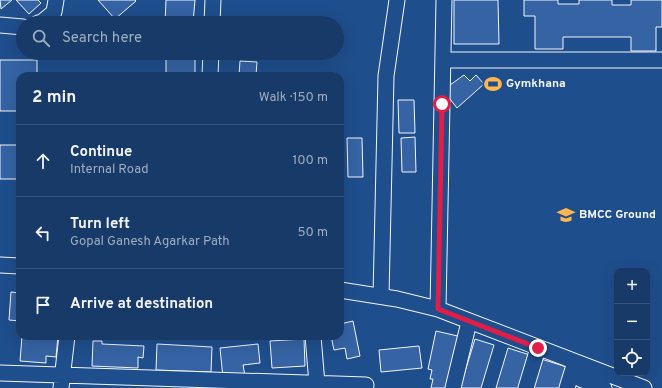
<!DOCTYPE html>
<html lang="en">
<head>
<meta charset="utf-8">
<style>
  :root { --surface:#173a69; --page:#244571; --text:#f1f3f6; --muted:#9eadc0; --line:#36547d }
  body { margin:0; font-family:Overpass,sans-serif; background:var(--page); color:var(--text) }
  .controls { position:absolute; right:12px; bottom:12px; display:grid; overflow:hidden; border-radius:8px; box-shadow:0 4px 16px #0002 }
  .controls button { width:36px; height:36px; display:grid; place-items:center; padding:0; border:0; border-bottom:1px solid var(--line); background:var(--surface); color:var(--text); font:20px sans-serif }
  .stop { position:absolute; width:12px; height:12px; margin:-9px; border:3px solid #e11d48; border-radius:50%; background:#fff }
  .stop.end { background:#e11d48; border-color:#fff; box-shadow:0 1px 4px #0008 }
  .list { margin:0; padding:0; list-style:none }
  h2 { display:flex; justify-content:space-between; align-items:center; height:52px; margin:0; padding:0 16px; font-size:17px }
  h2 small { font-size:13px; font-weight:400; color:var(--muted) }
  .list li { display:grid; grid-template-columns:26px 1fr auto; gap:12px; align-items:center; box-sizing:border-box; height:72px; padding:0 16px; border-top:1px solid var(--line) }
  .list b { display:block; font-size:15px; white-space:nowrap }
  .list p { margin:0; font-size:13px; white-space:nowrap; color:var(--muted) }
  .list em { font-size:13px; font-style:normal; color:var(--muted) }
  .icon { flex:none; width:22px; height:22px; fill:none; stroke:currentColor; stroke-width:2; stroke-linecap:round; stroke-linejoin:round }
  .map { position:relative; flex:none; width:662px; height:388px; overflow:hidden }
  .search { position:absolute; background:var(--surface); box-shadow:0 4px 16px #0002; left:16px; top:16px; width:328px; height:44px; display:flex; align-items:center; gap:10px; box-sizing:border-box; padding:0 14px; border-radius:22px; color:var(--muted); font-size:15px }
  .panel { position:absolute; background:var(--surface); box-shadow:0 4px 16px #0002; left:16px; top:72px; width:328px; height:268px; border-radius:12px }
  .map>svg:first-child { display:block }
  .building { fill:#3563a3; stroke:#f2f6ff }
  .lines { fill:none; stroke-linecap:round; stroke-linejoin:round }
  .minor-casing { stroke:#f2f6ff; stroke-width:17 }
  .minor { stroke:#1f4e8c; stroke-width:15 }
  .route { stroke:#e11d48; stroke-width:5 }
  .labels { text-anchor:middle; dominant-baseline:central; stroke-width:3; stroke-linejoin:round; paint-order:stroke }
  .poi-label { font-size:12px; font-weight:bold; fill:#f2f6ff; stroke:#1f4e8c; text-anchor:start }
</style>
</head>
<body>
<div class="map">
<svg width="662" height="388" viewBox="0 0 662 388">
  <rect width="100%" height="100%" fill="#1f4e8c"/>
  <path class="building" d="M0 0H12L1 9Z
    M16 0H38L41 3 29 14Z
    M98 0H135L136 1 115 19Z
    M166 0H195L193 23H165Z
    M454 0H498L499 44H454Z
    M524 0H558V4H579V0H612V5H631V0H662V27H656V51H631V37H563V49H535V16H524Z
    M166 53H195V76H166Z
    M0 60H37V76H20V111H0Z
    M240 61 257 62 256 75 267 76H226V74L239 75Z
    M464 75 470 81 476 75 484 84 457 108 443 90Z
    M398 100H414L415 133H399Z
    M415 137 416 172H402L401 138Z
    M347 138H362L363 177H348Z
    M0 145H20V179H0Z
    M11 292 20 293V321L9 320Z
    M353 321 360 356 347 359 345 348 334 350 331 336H340V324Z
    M436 331 462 337 451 388H431L433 379H430L432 370 428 369Z
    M22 336H58L56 357 46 356V363L20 361Z
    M304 339 305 366 272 368 270 341Z
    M475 339 494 345 481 388H460Z
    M93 341H102V344L144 346 143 358 138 357V368L92 366Z
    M157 344 212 347 211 372 156 370Z
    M258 344 260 363 243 365 245 376 223 378 220 348Z
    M419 346 422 368 381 372 379 350Z
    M508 348 533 356 523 388H496Z
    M541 359 567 367 561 388H531Z"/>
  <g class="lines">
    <g class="minor-casing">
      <path id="minor" d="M38 23 42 22 54 12 56 0
        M212 23 213 0
        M0 25 23 27
        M443 60H662
        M210 76 211 53
        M0 265 20 266
        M340 290 397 299 438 309 644 388
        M381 296 386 76 397 0
        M438 309 444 0
        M313 336 317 384
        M0 373 366 385
        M580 379 604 388
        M61 388 67 336
        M453 388 469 322
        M526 388 538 348
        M567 388 575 362"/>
    </g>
    <use href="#minor" class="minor"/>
  </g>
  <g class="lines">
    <path class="route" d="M442 104 438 309 538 348"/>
  </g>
  <defs>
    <g id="stadium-bare" transform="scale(1.38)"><path d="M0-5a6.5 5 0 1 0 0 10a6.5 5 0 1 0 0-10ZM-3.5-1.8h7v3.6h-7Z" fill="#ffb74d" stroke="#1f4e8c" stroke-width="2.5" paint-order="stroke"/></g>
    <g id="university-bare" transform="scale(1.38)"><path d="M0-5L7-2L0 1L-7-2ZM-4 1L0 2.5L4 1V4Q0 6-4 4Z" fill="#ffb74d" stroke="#1f4e8c" stroke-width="2.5" paint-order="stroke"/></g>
  </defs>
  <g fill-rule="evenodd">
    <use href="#stadium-bare" x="493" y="84"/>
    <use href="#university-bare" x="566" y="215"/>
  </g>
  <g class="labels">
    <g class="poi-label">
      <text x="506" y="84">Gymkhana</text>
      <text x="579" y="215">BMCC Ground</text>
    </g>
  </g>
</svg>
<div class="controls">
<button>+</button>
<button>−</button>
<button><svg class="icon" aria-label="locate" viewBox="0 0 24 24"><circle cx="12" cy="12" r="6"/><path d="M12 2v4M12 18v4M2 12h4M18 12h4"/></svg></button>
</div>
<div class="stop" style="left:442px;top:104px"></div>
<div class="stop end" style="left:538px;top:348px"></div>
<div class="search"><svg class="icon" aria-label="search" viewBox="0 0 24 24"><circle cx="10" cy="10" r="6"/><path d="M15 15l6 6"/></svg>Search here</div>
<section class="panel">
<h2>2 min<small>Walk · 150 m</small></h2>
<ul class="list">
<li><svg class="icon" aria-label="ahead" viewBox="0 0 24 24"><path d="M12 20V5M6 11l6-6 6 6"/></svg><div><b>Continue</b><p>Internal Road</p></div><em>100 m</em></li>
<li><svg class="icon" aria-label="left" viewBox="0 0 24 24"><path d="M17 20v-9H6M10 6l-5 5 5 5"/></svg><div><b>Turn left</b><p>Gopal Ganesh Agarkar Path</p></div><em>50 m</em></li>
<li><svg class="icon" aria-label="arrive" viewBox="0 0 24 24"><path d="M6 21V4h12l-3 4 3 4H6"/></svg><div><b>Arrive at destination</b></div></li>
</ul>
</section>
</div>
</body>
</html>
